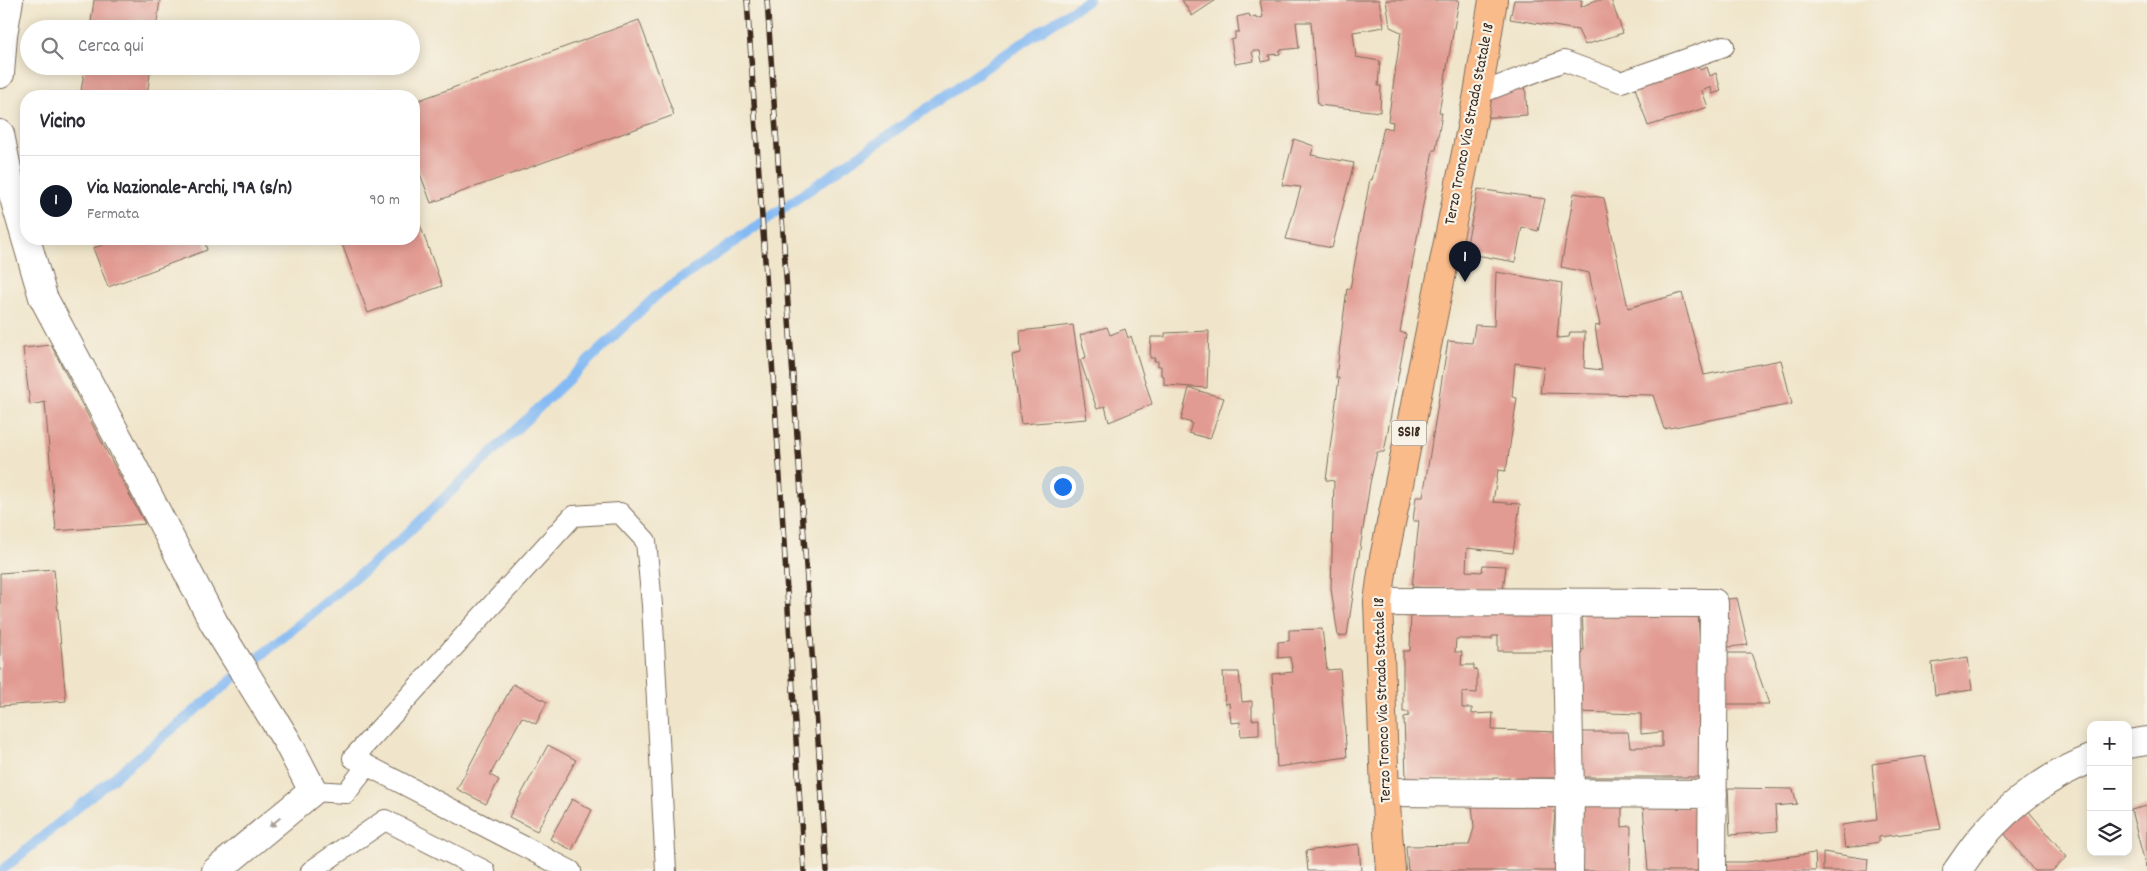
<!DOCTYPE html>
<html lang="it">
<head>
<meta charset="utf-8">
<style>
  :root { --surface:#fff; --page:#f7f7f7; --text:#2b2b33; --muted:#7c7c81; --line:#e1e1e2; --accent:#111827 }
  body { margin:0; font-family:Dekko,sans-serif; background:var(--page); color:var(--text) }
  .controls { position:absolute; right:15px; bottom:15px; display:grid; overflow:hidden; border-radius:10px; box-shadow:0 2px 12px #0003 }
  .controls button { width:45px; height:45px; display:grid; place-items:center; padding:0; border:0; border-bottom:1px solid var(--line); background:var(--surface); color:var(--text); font:25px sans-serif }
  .you { position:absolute; left:1062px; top:486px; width:18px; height:18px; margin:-12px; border:4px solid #fff; border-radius:50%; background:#1a73e8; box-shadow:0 0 0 8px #1a73e833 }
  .badge { display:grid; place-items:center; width:32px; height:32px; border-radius:50%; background:var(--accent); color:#fff; font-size:16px; font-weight:700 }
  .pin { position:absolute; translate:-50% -41px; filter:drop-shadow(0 1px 2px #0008) }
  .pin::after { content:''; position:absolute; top:26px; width:18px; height:15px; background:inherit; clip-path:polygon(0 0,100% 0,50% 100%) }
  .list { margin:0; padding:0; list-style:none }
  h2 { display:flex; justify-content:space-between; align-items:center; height:65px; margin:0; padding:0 20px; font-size:21px }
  h2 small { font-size:16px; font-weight:400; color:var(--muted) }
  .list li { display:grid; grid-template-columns:32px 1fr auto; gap:15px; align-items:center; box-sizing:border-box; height:90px; padding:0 20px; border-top:1px solid var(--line) }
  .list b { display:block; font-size:19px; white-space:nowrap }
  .list p { margin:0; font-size:16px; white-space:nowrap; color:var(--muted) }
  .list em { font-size:16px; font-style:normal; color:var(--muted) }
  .icon { flex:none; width:28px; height:28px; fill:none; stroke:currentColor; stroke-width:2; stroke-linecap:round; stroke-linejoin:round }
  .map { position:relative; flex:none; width:2147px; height:871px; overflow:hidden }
  .search { position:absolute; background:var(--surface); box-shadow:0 2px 12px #0003; left:20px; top:20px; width:400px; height:55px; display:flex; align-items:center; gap:12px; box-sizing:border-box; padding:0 18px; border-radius:28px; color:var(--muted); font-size:19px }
  .panel { position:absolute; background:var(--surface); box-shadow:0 2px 12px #0003; left:20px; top:90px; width:400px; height:155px; border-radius:20px }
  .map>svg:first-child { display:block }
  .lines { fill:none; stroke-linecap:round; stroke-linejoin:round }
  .stream { stroke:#84baf3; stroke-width:10 }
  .building { fill:#e29b93 }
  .lane-casing { stroke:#7a6b5a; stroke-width:22 }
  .street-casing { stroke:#7a6b5a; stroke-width:30 }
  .primary-casing { stroke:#7a6b5a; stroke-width:30 }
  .lane { stroke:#fff; stroke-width:20 }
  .street { stroke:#fff; stroke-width:28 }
  .primary { stroke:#fabb8b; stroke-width:28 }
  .rail-casing { stroke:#3b2a1e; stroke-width:5.5 }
  .rail { stroke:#f7f3e8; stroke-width:4; stroke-dasharray:11; stroke-linecap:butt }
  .oneway { fill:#a79f9a }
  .labels { text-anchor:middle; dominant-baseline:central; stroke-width:4.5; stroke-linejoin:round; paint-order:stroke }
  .shield { fill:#f7f3e8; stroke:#73665b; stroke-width:1 }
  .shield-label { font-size:15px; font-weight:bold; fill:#3b2a1e }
  .street-label { font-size:16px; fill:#3b2a1e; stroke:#f7f3e8 }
</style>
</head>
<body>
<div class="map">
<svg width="2147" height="871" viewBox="0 0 2147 871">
  <rect width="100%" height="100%" fill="#f7f3e8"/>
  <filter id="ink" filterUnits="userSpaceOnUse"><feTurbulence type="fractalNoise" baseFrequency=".02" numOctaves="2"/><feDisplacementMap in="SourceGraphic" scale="10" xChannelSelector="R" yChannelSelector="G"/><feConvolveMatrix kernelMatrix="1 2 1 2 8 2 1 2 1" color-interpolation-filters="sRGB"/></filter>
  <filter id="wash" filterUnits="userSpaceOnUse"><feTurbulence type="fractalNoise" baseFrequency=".0096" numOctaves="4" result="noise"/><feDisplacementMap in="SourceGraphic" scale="20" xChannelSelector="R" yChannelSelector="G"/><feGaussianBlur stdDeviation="1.12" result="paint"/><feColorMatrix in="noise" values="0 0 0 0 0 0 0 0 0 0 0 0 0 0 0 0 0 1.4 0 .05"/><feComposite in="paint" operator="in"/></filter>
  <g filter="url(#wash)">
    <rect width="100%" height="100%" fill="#f0e5ca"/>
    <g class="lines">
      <path class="stream" d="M1 871 397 543 656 296 1013 49 1088 0"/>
    </g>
    <g id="blocks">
      <path class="building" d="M94 0H160L156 29H90Z
        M1182 0H1216L1192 16Z
        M1260 0H1379L1384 27 1353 32 1356 57 1380 61 1378 86H1381L1380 112 1318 105 1311 22H1296L1299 48 1280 50V54L1269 55 1270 60 1262 62 1260 51H1252L1254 61 1235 64 1231 40 1235 39V32H1239L1237 17 1249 14 1250 17 1256 16V19L1263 17Z
        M1386 0H1459L1439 112 1442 113 1436 150H1433L1400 332 1406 334 1384 452H1377L1370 483 1347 635 1338 636 1331 589 1334 481 1326 480 1339 378H1336L1347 288 1350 289 1370 179 1372 180 1384 127 1392 129 1393 122 1388 121 1401 32 1390 27Z
        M1514 0H1582L1581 7 1596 0H1611L1623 33 1585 45 1578 30 1510 19Z
        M639 20 674 115 431 203 414 157V102Z
        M1696 60 1700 70 1707 67 1710 76 1716 73 1721 91 1712 94 1711 87 1702 91 1708 107 1648 126 1633 82Z
        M85 66H151L147 96H122L81 91Z
        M1525 80 1527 115 1480 118 1485 94Z
        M1294 139 1314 146 1311 155 1354 163 1332 248 1286 239 1301 187 1282 185Z
        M1478 189 1545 199 1538 231 1522 227 1515 262 1465 253Z
        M1574 193 1604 198 1628 308 1682 293 1704 375 1781 360 1792 404 1664 429 1653 395 1540 393 1544 367 1515 363 1512 397 1517 398 1507 465 1505 471 1498 470 1493 502 1520 504 1513 553 1467 548 1466 571 1482 572 1483 565 1506 566 1503 590 1412 587 1419 521H1413L1416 497H1423L1448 341 1472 343 1475 325 1494 326 1496 272 1562 283 1557 338 1569 337 1570 332H1585L1584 368 1602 370 1595 326 1600 325 1589 273 1561 267Z
        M414 208 442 286 368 313 340 239H414Z
        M121 239H204L207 250 108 287 93 248Z
        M1073 325 1087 419 1021 424 1012 355 1021 353 1020 331Z
        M1107 327 1110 335 1125 329 1128 338 1131 336 1152 404 1109 422 1105 406 1097 409 1080 360 1086 357 1080 335Z
        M1209 331 1207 388 1164 385V376L1161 375V366H1158V361H1154L1155 358H1150L1151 337H1165V333Z
        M51 345 68 378 145 524 56 531 45 402 30 405 23 348Z
        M1189 388 1224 398 1210 439 1189 433 1192 423 1181 420Z
        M54 569 66 701 0 706V573Z
        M1737 598 1748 645 1719 648 1720 600Z
        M1560 605 1559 651H1498V636H1492V639H1456L1455 652H1462L1461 665H1474V669L1477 670V693L1462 692V708H1472V714L1493 713 1492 730 1559 732 1558 778 1406 779 1404 717 1409 716V712H1403V651H1410L1411 608Z
        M1582 610 1698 612 1705 733 1701 777H1582V732H1628L1630 747H1662V732L1641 734V714L1577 712 1576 650H1584Z
        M1322 629 1327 670 1340 669 1347 757 1277 767 1272 674 1293 672 1290 657 1278 658V642L1289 641V630Z
        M1722 653H1751L1769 704H1722Z
        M1968 657 1972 690 1935 695 1932 663Z
        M1223 672H1239L1242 702 1252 701V720L1259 719V735L1241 736 1240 722 1231 723 1229 703 1225 704Z
        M513 684 547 702 536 724 522 717 490 775 499 780 486 804 457 789Z
        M548 745 576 760 537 831 509 817Z
        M1925 756 1941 829 1879 837V842L1845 848 1842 825 1877 820 1872 764Z
        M1728 788 1793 789 1797 804 1775 806 1777 831 1730 835Z
        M572 799 592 810 572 850 550 839Z
        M1556 801 1552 847 1558 848V871H1408L1406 846 1469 845 1474 828 1472 802Z
        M1581 804 1622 805V827L1631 826 1630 871H1580Z
        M1643 806 1701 807V871H1648Z
        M2147 806V866L2146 867 2131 810Z
        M2026 808 2067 857 2052 871H2034L2001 829Z
        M1359 844 1361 871H1308L1306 851Z
        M1823 852 1868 859 1867 871H1823Z
        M1815 853 1816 871H1723L1722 862H1747Z"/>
    </g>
  </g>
  <g filter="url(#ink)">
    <use href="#blocks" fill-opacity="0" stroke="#7a6b5a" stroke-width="1"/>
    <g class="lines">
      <g class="lane-casing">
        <path id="lane" d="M1478 94 1564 61 1621 82 1724 46
          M313 791 346 793 367 766
          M311 871 385 820 485 871
          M571 871 353 758 573 516 620 513 646 541 652 605 666 871"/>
      </g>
      <g class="street-casing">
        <path id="street" d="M0 74 3 35 9 0
          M0 134 10 184 43 297 122 445 214 623 287 741 313 791 216 871
          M1378 602 1714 603 1712 871
          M1566 602 1570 793 1569 871
          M2128 744 2147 741
          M1385 792 1713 794
          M1957 871C1965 860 1973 847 1982 837 2011 803 2050 775 2091 759"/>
      </g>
      <g class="primary-casing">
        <path id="primary" d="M1391 871 1385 792 1378 602 1384 558 1478 94 1493 0"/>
      </g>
      <use href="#lane" class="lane"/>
      <use href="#street" class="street"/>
      <use href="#primary" class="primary"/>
      <g class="rail-casing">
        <path id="rail" d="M747 0 780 477 804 871
          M767 0 827 871"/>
      </g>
      <use href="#rail" class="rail"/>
    </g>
    <defs><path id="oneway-solid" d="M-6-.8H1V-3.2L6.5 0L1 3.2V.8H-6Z" transform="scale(1.25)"/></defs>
    <use class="oneway" href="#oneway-solid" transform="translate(275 822) rotate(141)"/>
  </g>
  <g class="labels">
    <rect class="shield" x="1391.5" y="420.5" width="35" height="25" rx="4"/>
    <g class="shield-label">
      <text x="1409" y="433">SS18</text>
    </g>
    <g class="street-label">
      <text transform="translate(1470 124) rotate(-79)">Terzo Tronco Via Strada Statale 18</text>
      <text transform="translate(1383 700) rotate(-92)">Terzo Tronco Via Strada Statale 18</text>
    </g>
  </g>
</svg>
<div class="controls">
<button>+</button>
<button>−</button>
<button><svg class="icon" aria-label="layers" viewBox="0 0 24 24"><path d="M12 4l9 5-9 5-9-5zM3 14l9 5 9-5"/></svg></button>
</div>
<div class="you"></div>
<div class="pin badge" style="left:1465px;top:282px">1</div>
<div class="search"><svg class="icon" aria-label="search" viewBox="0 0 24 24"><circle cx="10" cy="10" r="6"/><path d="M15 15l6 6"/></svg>Cerca qui</div>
<section class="panel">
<h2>Vicino<small></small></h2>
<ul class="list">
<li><span class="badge">1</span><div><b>Via Nazionale-Archi, 19A (s/n)</b><p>Fermata</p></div><em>90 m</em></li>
</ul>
</section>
</div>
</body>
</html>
